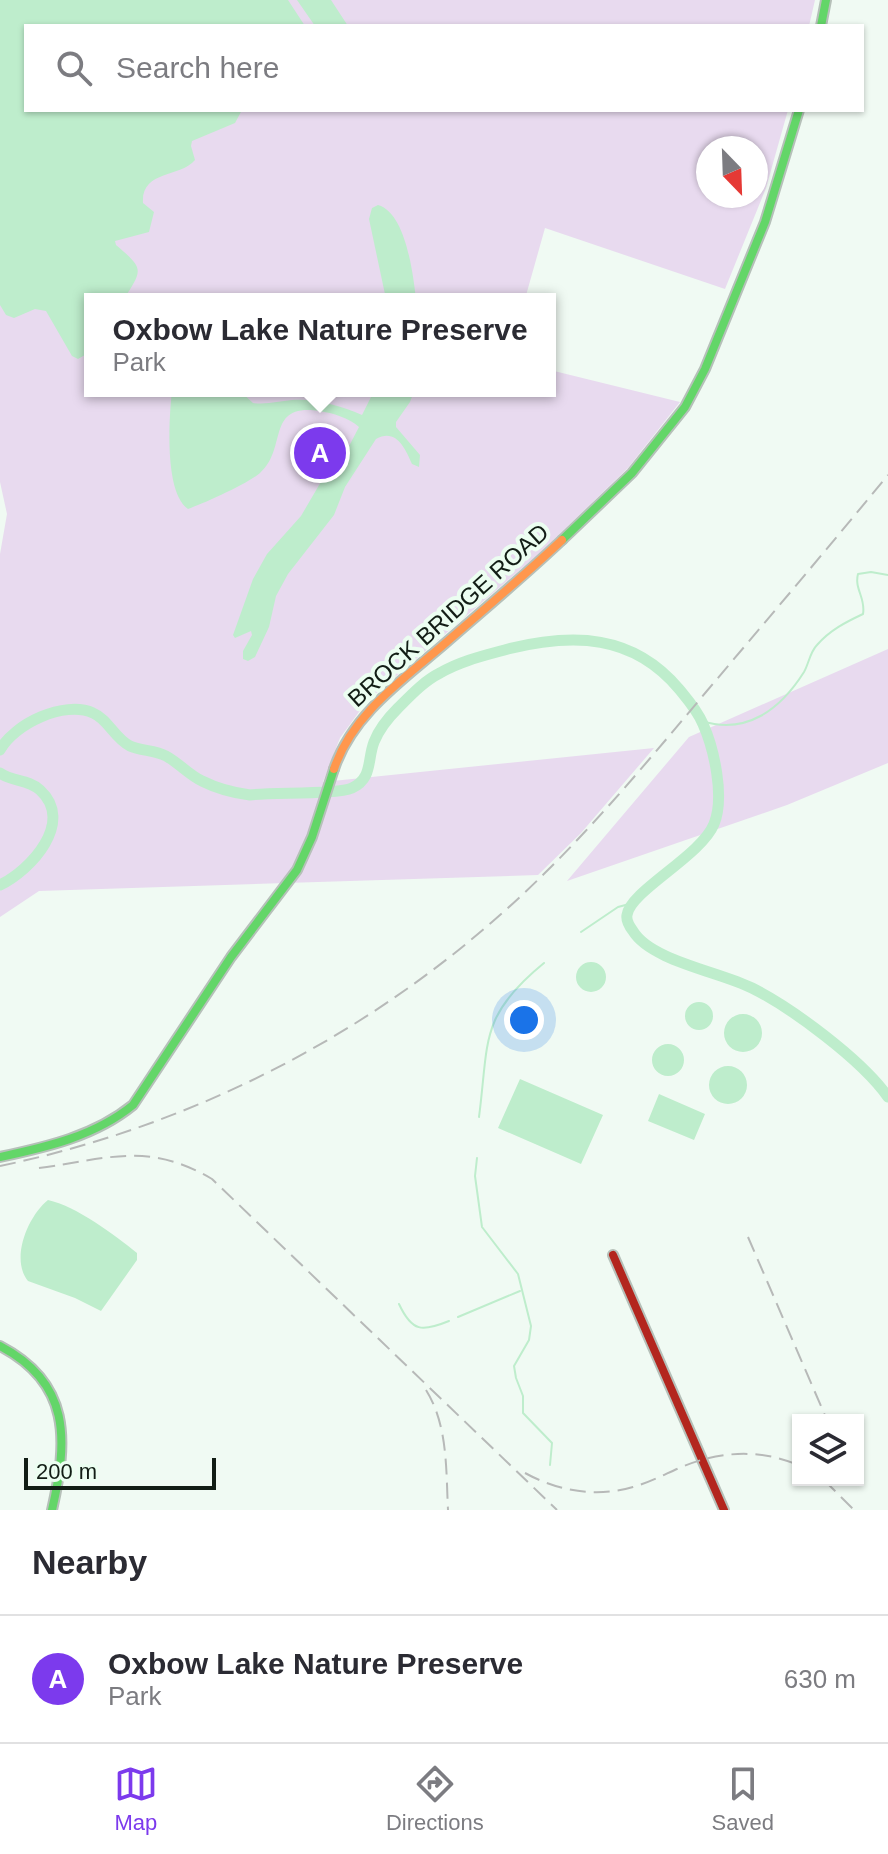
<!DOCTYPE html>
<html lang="en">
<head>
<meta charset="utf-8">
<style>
  :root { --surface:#fff; --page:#f7f7f7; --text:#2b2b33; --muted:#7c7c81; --line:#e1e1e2; --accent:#7c3aed }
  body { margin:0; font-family:Helvetica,sans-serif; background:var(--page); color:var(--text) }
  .controls { position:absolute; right:24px; bottom:24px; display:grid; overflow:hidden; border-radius:0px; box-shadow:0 2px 6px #0004 }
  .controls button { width:72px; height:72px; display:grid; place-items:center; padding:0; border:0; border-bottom:2px solid var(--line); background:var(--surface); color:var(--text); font:40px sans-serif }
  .compass { position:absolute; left:696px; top:136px; width:72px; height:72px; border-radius:50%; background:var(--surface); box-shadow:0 2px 6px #0004; rotate:157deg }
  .scale { position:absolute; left:24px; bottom:20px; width:192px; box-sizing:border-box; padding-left:8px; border:4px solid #121d15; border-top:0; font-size:22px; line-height:28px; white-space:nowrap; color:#121d15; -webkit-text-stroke:6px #ecfef1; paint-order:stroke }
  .you { position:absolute; left:524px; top:1020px; width:28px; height:28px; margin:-20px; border:6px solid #fff; border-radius:50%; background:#1a73e8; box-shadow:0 0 0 12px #1a73e833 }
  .badge { display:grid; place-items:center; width:52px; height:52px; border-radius:50%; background:var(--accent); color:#fff; font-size:26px; font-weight:700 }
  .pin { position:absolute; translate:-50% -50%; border:4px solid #fff; box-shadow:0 2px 8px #0006 }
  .popup { position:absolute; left:84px; top:293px; width:472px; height:104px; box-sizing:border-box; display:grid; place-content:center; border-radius:0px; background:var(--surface); filter:drop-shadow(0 2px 6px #0005); font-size:26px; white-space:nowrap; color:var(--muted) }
  .popup b { font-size:30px; color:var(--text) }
  .popup::after { content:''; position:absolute; left:50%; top:100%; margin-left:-16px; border:16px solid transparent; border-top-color:var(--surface) }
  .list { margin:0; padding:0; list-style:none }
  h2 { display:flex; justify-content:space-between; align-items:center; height:104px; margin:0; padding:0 32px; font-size:34px }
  h2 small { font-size:26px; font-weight:400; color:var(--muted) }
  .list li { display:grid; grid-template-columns:52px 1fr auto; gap:24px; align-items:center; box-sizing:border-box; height:128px; padding:0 32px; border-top:2px solid var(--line) }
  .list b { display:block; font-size:30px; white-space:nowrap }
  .list p { margin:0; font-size:26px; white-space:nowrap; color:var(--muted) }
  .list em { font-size:26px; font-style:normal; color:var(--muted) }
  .icon { flex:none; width:44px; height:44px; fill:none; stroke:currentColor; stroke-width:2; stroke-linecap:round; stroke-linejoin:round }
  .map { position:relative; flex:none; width:888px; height:1510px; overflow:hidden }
  .search { position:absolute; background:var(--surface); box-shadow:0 2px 6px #0004; left:24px; right:24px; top:24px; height:88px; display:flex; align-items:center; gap:20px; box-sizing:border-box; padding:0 28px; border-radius:0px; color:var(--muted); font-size:30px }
  .sheet { height:232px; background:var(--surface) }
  nav { display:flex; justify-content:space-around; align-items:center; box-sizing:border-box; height:112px; border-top:2px solid var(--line); background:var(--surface); font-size:22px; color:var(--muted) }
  nav a { display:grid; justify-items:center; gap:4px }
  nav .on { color:var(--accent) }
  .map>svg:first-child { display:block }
  .green { fill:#e8daef; fill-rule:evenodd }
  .water { fill:#beedcc }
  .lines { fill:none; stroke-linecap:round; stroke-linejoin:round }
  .stream { stroke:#beedcc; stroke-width:2 }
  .river { stroke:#beedcc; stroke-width:11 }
  .fast-casing { stroke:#b6c0b9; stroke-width:12 }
  .slow-casing { stroke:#b6c0b9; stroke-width:12 }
  .jam-casing { stroke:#b6c0b9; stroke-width:12 }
  .fast { stroke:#63d668; stroke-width:8 }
  .slow { stroke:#ff974d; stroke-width:8 }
  .jam { stroke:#b3261e; stroke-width:8 }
  .rail { stroke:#b7b9b8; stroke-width:2; stroke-dasharray:16 8; stroke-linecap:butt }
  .labels { text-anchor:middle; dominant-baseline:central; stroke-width:8; stroke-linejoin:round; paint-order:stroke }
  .street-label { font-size:24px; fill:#121d15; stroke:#ecfef1 }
</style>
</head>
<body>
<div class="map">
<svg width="888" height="1510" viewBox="0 0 888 1510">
  <rect width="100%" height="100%" fill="#f0faf3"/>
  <path class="green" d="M0 0H815L809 26H26V110H788L766 188 725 289 545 228 525 299H90V391H550V370L680 402 628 468 541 552 367 701 340 738 323 782 654 748 581 833 538 875 39 891 0 917V554L7 514 0 482ZM708 148H756V196H708Z
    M888 649V763L787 805 567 881 689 737Z"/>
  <path class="water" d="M0 0H288L305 26H26V110H242L235 123 192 141 191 146 195 160C180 178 141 170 143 203L154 212 149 232 115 241 116 245C144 269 143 269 124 299H90V352L78 359 72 356 46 311 35 309 14 318 6 315 0 305Z
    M297 0H331L348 26H315Z
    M378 205C406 213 413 274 416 299H386L369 219 372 208Z
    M172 391H240L253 403C267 405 279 401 292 400 315 398 342 406 362 415L374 391H414L410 402 396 422V427L420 455 419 467 412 464C405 448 396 428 376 439L345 487 334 515 288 574 276 596 269 627 255 657 248 661 243 659V651L252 635 251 631 235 638 233 635 253 579 267 554 301 516 322 480 347 450 359 427C349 418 333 413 319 411 265 403 288 449 260 473 249 483 203 504 188 509 164 493 169 417 172 391Z
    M576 977a15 15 0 1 1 30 0a15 15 0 1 1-30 0Z
    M685 1016a14 14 0 1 1 28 0a14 14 0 1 1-28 0Z
    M724 1033a19 19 0 1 1 38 0a19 19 0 1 1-38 0Z
    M652 1060a16 16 0 1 1 32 0a16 16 0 1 1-32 0Z
    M709 1085a19 19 0 1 1 38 0a19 19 0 1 1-38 0Z
    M520 1079 603 1115 581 1164 498 1128Z
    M659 1094 705 1114 694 1140 648 1121Z
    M48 1200C76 1206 115 1235 137 1253V1260L101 1311 75 1298 28 1281C10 1259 28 1216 48 1200Z"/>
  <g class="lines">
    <path class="stream" d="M702 721C746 735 780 710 804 672 809 663 810 652 817 645 830 630 846 622 863 614 866 598 854 589 858 574L871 572 888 575
      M581 932 618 907 633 903
      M479 1117C489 1041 479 1016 544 963
      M477 1158 475 1176 482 1227 518 1274 531 1326 529 1340 514 1366 516 1378 523 1396V1413L552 1443 550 1465
      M399 1304C412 1332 422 1332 449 1321
      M458 1317 520 1291"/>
    <path class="river" d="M0 750C14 724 64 700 93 713 108 719 115 739 130 746 141 751 155 750 166 756 179 763 189 775 202 781 216 788 234 793 250 795 272 792 337 795 352 788 373 778 367 760 374 742 379 729 389 717 398 708 411 695 424 681 440 673 460 661 486 655 508 649 573 633 633 634 679 689 688 700 697 710 703 724 714 749 725 797 714 824 701 856 630 891 627 915 626 920 630 927 633 931 651 961 721 972 752 988 792 1008 862 1060 888 1097
      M0 773C13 782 28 779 40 790 75 822 31 870 0 885"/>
    <g class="fast-casing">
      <path id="fast" d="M821 26 826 0
        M562 540 632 473 685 407 705 369 765 222 799 110
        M0 1157C47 1147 95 1136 133 1105L231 957 297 870 312 837 334 769
        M0 1346C71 1383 68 1440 52 1510"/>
    </g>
    <g class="slow-casing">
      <path id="slow" d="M334 769C352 715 401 681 442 646 482 611 523 577 562 540"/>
    </g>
    <g class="jam-casing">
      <path id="jam" d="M613 1255 724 1510"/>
    </g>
    <use href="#fast" class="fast"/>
    <use href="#slow" class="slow"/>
    <use href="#jam" class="jam"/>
    <path class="rail" d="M0 1166C182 1128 352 1044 492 922 572 853 638 773 706 692 767 620 828 548 888 475
      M39 1168C108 1159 147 1141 212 1179L557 1510
      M748 1237 827 1420
      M426 1390C448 1425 446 1470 448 1510
      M525 1473C558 1491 596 1498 633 1487 651 1482 667 1473 684 1466 721 1451 761 1449 798 1465
      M824 1480 854 1510"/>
  </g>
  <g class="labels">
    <g class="street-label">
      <text transform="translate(448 615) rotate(-42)">BROCK BRIDGE ROAD</text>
    </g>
  </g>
</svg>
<div class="controls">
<button><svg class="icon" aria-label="layers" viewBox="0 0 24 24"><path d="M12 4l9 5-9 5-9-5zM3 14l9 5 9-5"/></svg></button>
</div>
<svg class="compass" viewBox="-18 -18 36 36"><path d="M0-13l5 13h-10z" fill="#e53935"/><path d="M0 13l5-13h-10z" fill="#7c7c81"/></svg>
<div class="scale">200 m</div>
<div class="you"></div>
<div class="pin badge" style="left:320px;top:453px">A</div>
<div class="popup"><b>Oxbow Lake Nature Preserve</b>Park</div>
<div class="search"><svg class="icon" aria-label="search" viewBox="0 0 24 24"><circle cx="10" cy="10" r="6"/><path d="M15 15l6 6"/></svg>Search here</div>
</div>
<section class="sheet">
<h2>Nearby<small></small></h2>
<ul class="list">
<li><span class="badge">A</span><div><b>Oxbow Lake Nature Preserve</b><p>Park</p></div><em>630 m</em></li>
</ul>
</section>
<nav>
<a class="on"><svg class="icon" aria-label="map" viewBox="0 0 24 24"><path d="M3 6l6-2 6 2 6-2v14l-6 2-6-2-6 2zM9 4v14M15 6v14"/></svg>Map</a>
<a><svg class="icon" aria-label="directions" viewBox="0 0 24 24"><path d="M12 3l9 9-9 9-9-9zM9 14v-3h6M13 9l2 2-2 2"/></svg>Directions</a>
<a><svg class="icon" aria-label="saved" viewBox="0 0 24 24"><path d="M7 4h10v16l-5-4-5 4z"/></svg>Saved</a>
</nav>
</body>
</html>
